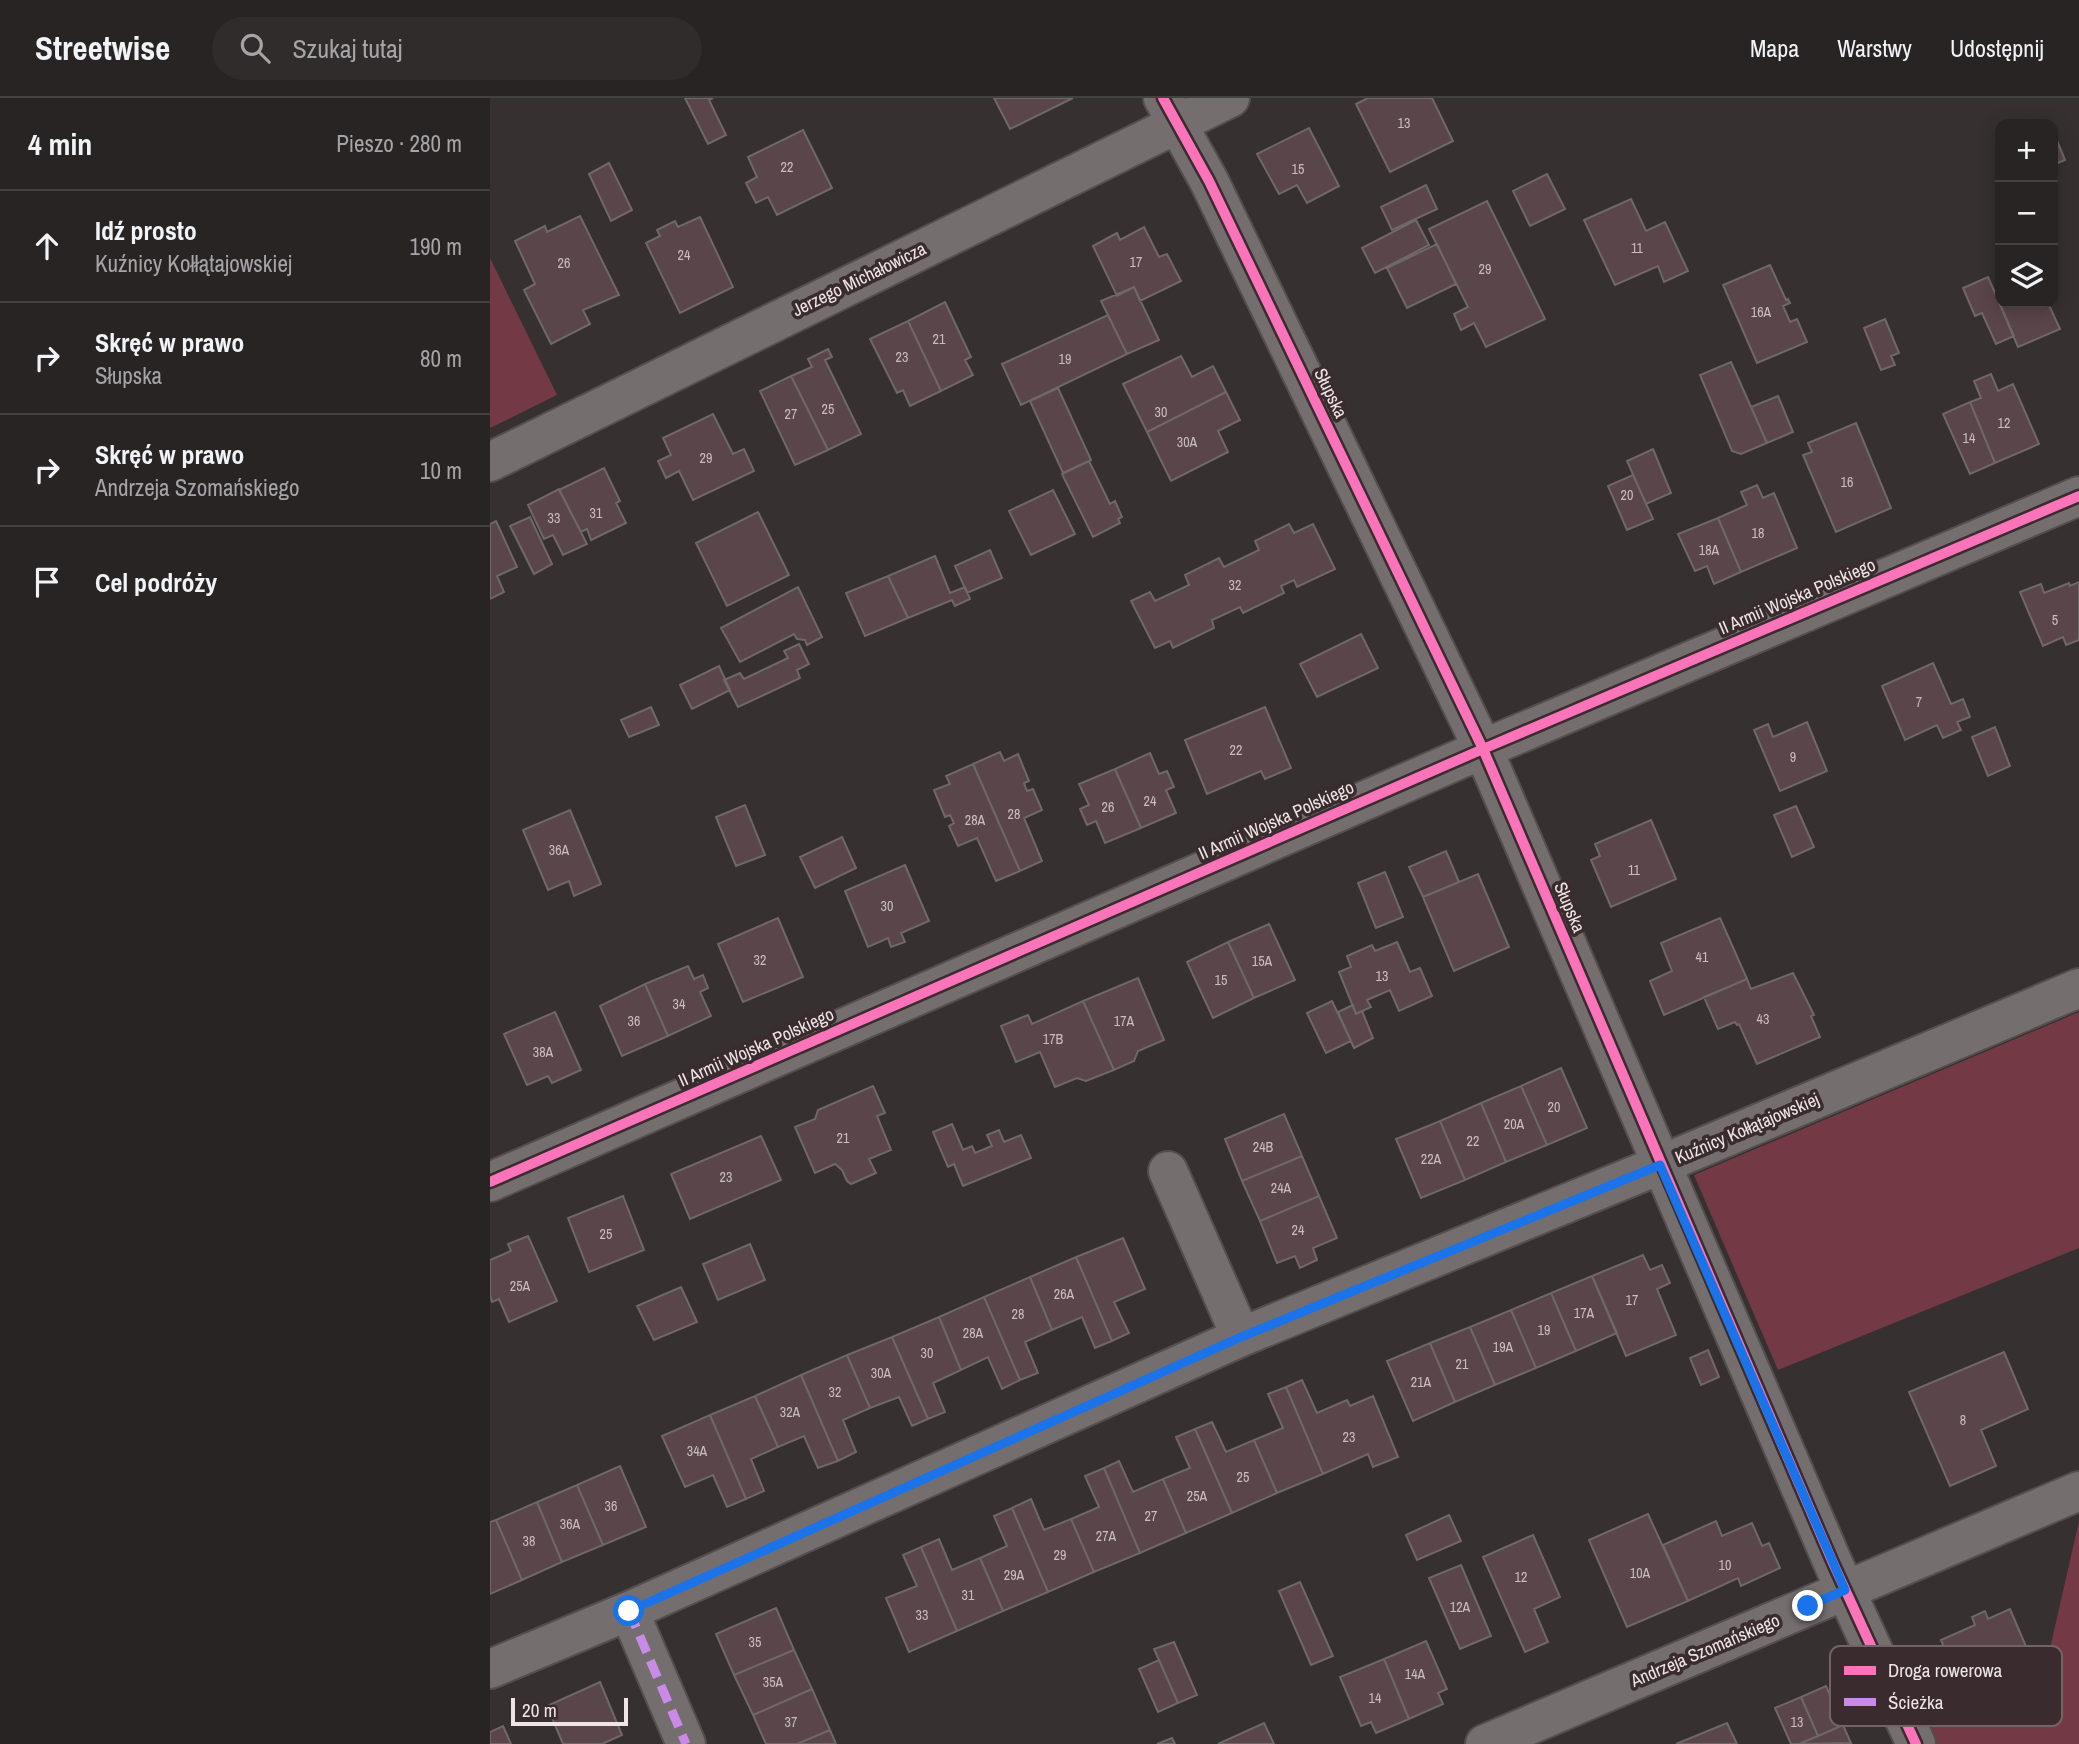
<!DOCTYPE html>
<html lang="pl">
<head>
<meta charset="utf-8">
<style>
  :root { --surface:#282424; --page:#302c2c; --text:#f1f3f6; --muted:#a5a4a6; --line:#444141 }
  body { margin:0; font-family:"Archivo Narrow",sans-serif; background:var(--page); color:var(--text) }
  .controls { position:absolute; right:21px; top:21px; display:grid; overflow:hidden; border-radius:14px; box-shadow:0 4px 18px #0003 }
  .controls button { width:63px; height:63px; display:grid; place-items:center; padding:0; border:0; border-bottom:2px solid var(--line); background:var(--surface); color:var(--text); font:35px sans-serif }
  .scale { position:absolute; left:21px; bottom:18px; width:117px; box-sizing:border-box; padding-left:7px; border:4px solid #efe5e6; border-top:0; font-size:19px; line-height:24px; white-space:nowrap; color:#efe5e6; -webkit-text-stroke:5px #3a2c2e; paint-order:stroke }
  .stop { position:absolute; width:21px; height:21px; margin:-16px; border:5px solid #1a73e8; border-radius:50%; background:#fff }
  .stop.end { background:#1a73e8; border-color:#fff; box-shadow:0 2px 7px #0008 }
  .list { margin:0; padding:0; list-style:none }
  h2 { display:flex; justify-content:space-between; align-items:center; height:91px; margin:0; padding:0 28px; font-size:30px }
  h2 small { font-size:23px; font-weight:400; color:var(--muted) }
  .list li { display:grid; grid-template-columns:46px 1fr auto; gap:21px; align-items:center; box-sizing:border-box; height:112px; padding:0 28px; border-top:2px solid var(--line) }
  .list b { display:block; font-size:26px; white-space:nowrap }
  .list p { margin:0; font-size:23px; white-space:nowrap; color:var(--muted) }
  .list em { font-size:23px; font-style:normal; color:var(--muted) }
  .icon { flex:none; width:38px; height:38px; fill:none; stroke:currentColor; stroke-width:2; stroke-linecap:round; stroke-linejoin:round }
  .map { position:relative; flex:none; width:1589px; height:1646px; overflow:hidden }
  header { display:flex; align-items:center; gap:42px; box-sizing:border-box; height:98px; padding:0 35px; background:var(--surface); border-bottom:2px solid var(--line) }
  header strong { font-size:33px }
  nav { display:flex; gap:38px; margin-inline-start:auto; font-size:24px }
  .search { width:490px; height:63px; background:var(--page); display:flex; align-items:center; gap:18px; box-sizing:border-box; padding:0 24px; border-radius:38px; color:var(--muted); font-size:26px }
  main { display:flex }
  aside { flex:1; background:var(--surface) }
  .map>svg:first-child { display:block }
  .green { fill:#733a45 }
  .building { fill:#5a454a; stroke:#6e6869; stroke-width:2 }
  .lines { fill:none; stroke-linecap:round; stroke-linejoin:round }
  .minor-casing { stroke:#544e4e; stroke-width:42 }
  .minor { stroke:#746e6f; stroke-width:38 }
  .quiet { stroke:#ca8be6; stroke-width:9; stroke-dasharray:18 9; stroke-linecap:butt }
  .cycleway-casing { stroke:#3a2c2e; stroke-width:15 }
  .cycleway { stroke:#fb73b8; stroke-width:10 }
  .route { stroke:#1a73e8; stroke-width:9 }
  .labels { text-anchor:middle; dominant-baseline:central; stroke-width:7; stroke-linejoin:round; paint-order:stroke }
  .number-label { font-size:14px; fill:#cabdbf }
  .street-label { font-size:18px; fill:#efe5e6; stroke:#3a2c2e }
  .key { fill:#3a2c2e; stroke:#706465; stroke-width:2 }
  .key-label { font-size:19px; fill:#efe5e6 }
</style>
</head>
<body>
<header>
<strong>Streetwise</strong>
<div class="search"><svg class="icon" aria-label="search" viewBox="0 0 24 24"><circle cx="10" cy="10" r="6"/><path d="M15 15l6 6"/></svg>Szukaj tutaj</div>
<nav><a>Mapa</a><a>Warstwy</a><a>Udostępnij</a></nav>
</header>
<main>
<aside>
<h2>4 min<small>Pieszo · 280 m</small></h2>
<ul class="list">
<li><svg class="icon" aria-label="ahead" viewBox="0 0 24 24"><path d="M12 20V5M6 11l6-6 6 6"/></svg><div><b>Idź prosto</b><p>Kuźnicy Kołłątajowskiej</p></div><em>190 m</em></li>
<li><svg class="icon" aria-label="right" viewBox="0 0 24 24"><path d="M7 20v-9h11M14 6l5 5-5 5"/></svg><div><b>Skręć w prawo</b><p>Słupska</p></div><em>80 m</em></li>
<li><svg class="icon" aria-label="right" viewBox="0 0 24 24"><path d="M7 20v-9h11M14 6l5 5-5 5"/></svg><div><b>Skręć w prawo</b><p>Andrzeja Szomańskiego</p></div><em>10 m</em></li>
<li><svg class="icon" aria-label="arrive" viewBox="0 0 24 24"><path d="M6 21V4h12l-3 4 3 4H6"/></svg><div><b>Cel podróży</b></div></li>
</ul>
</aside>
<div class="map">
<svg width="1589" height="1646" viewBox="0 0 1589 1646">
  <rect width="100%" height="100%" fill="#363030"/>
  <path class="green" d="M0 160 67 297 0 330Z
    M1589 914V1150L1288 1272 1204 1077Z
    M1589 1423V1646H1440L1426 1615 1437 1611 1443 1623 1557 1573 1558 1559Z"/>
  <path class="building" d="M195 0H223L219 2 236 37 218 46Z
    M504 0H583L520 31Z
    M878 0H942L963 43 900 74 866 6Z
    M819 30 849 88 817 105 807 87 789 96 767 56Z
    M313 32 342 90 287 117 278 99 266 105 256 85 267 79 258 59Z
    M1563 33 1575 62 1563 67Z
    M119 65 142 112 121 123 99 76Z
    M1057 76 1075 111 1040 128 1023 93Z
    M936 87 947 111 902 132 891 109Z
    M1141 101 1156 133 1175 124 1198 173 1174 184 1168 168 1125 187 1094 122Z
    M997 103 1055 221 996 249 984 225 971 232 964 216 978 209 939 131Z
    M90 118 129 197 93 212 100 226 61 246 34 192 45 186 25 143 55 128 57 134Z
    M210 119 243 189 190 215 156 145 170 138 167 132 185 123 188 129Z
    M926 122 939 147 885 175 872 150Z
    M654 129 669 159 677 156 691 183 650 203 644 189 627 198 603 148 627 135 630 142Z
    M947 146 966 186 917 210 897 170Z
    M1280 167 1296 202 1298 201 1300 205 1293 208 1300 224 1307 221 1317 244 1267 265 1233 187Z
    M1498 179 1524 238 1506 246 1492 215 1485 218 1473 190Z
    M644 189 669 242 637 256 611 203Z
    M1510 190V205H1558L1570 231 1528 249 1504 193Z
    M455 204 481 259 475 262 483 277 451 293 418 223Z
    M618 217 637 256 531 307 512 266Z
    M1395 221 1409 255 1401 258 1405 267 1391 272 1374 230Z
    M418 223 451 293 420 308 413 292 407 295 380 241Z
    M338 251 342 259 335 262 371 336 338 352 301 278 322 269 318 261Z
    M691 258 702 279 723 268 736 294 657 334 633 286Z
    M1241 264 1277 345 1251 356 1242 353 1210 277Z
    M1501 276 1508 293 1523 286 1549 346 1505 365 1480 304 1491 300 1484 283Z
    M301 278 338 352 305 367 270 293Z
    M568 290 601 362 573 375 540 303Z
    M736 294 750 322 728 333 738 354 681 383 657 334Z
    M1288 298 1303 334 1277 345 1261 309Z
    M1480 304 1505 365 1480 376 1453 316Z
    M223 316 243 356 254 351 264 373 203 402 189 373 176 380 168 363 181 357 173 340Z
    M1366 325 1401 410 1346 434 1313 357 1322 354 1318 345Z
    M1163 351 1181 395 1156 406 1137 363Z
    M599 363 620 406 625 403 632 419 628 421 630 425 603 439 572 376Z
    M114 370 130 403 126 405 136 425 101 442 97 431 91 434 69 392Z
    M1143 377 1163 421 1137 432 1118 388Z
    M1267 387 1273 400 1284 395 1307 450 1251 474 1228 420 1257 407 1251 394Z
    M69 391 97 446 73 457 63 437 54 441 38 407Z
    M563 392 585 436 541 457 519 413Z
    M268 414 299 477 237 508 206 445Z
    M40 419 62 466 44 476 20 428Z
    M1228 420 1251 474 1224 486 1217 468 1205 473 1188 436Z
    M6 423 27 469 7 478 14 494 0 501V426Z
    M799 426 804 435 823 426 845 471 807 489 804 482 791 488 794 495 753 515 750 509 722 522 724 530 683 550 680 543 665 550 641 503 660 494 665 503 699 487 695 477 729 460 734 469 769 452 765 443Z
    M500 452 512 480 477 495 465 468Z
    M445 458 460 495 475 489 480 501 465 508 462 502 418 520 398 478Z
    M398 478 418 520 375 538 356 495Z
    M1589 484V542L1576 547 1573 539 1553 548 1530 494 1551 486 1554 495 1579 485 1580 488Z
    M308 489 332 539 317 547 315 542 307 541 304 536 250 564 231 530Z
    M871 536 888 570 827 599 810 566Z
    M309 546 319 566 307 572 310 580 248 609 234 582 250 575 254 581 298 560 294 553Z
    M1443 565 1461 606 1473 601 1480 619 1467 624 1471 632 1453 640 1447 627 1415 642 1392 588Z
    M229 568 240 592 202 611 190 587Z
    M161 609 169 627 139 639 131 622Z
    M775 609 801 670 775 681 771 673 717 696 695 642Z
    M1317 624 1337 673 1290 693 1264 632 1278 626 1283 639Z
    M1505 629 1520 668 1498 678 1482 639Z
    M510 654 514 663 528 656 539 683 534 685 537 693 543 691 552 712 534 720 552 763 530 773 483 666Z
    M660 655 669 676 677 673 684 689 676 692 686 715 651 730 625 671Z
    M483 666 530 773 506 783 487 740 468 748 459 728 464 725 460 717 455 719 444 692 460 686 456 678Z
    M625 671 651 730 615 745 606 723 597 727 590 711 599 707 589 686Z
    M255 707 275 757 246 768 226 719Z
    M1306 708 1324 749 1302 759 1284 717Z
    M80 712 111 786 84 798 79 783 58 792 33 732Z
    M1161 722 1186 781 1121 809 1101 762 1110 758 1105 746Z
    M352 739 366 770 325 790 310 759Z
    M956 753 969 784 933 799 919 769Z
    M415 767 439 823 411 835 415 844 401 849 398 840 378 849 355 793Z
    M895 774 913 819 886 830 868 785Z
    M988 776 1019 849 964 873 933 799Z
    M288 820 313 879 253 904 228 846Z
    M1230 820 1257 881 1174 917 1160 883 1182 873 1171 845Z
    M779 826 805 882 764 900 738 844Z
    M738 844 764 900 723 920 697 864Z
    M907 844 920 874 930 870 942 898 909 913 900 892 877 902 881 909 866 916 849 874 861 869 857 858 882 847 885 853Z
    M198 868 204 881 213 877 218 890 210 894 221 918 178 938 155 886Z
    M1303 875 1324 917 1321 918 1330 939 1267 966 1249 926 1247 927 1245 924 1228 931 1214 899 1257 881 1261 891Z
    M648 880 674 942 648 953 644 963 624 972 593 903Z
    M155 886 178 938 132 958 110 908Z
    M593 903 624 972 596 983 587 980 565 989 550 954 526 964 511 928 538 917 542 926Z
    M842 903 861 943 836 955 817 915Z
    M863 907 866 916 872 913 883 940 864 950 848 914Z
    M65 914 91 972 62 985 58 978 37 987 14 936Z
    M1071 970 1097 1030 1057 1047 1031 988Z
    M383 988 395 1015 387 1018 401 1052 379 1061 386 1075 361 1086 357 1083 352 1072 345 1066 325 1075 305 1029 325 1021 328 1012Z
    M1031 988 1057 1047 1016 1064 991 1005Z
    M991 1005 1016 1064 975 1082 950 1023Z
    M794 1016 812 1058 752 1083 735 1041Z
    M950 1023 975 1082 931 1100 906 1041Z
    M462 1026 473 1052 482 1048 485 1055 502 1048 497 1037 509 1032 514 1044 531 1037 541 1060 473 1088 464 1066 458 1069 443 1034Z
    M271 1038 291 1082 200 1121 181 1076Z
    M812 1058 829 1098 770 1123 752 1083Z
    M133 1098 154 1152 99 1174 78 1120Z
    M829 1098 847 1140 823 1150 827 1162 810 1170 805 1158 787 1165 770 1123Z
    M38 1138 67 1203 19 1224 9 1201 2 1204 0 1198V1162L21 1153 18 1146Z
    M633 1140 655 1191 624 1204 639 1235 622 1243 586 1159Z
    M260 1146 275 1182 228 1202 213 1166Z
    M1153 1157 1160 1172 1172 1167 1180 1185 1167 1191 1186 1237 1136 1258 1102 1178Z
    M586 1159 622 1243 605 1250 592 1219 562 1232 540 1179Z
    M1102 1178 1127 1235 1086 1253 1061 1195Z
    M540 1179 562 1232 535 1244 548 1275 530 1282 494 1199Z
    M191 1189 207 1224 164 1242 147 1208Z
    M1061 1195 1086 1253 1046 1270 1021 1212Z
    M494 1199 530 1282 512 1291 498 1259 471 1272 449 1219Z
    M1021 1212 1046 1270 1005 1287 980 1229Z
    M449 1219 471 1272 443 1285 455 1314 438 1321 402 1239Z
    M980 1229 1005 1287 965 1304 940 1245Z
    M402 1239 438 1321 422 1328 409 1299 380 1310 357 1257Z
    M940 1245 965 1304 923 1323 897 1263Z
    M1218 1252 1229 1279 1211 1287 1200 1260Z
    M1514 1254 1538 1311 1491 1332 1506 1368 1460 1388 1419 1294Z
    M357 1257 380 1310 353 1322 366 1354 348 1363 311 1277Z
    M311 1277 348 1363 328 1370 314 1338 288 1349 265 1298Z
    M812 1282 827 1315 857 1302 860 1308 883 1298 908 1359 883 1369 878 1356 833 1376 796 1289Z
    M796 1289 833 1376 787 1395 764 1342 793 1330 778 1296Z
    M265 1298 288 1349 261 1361 274 1393 256 1401 220 1317Z
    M220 1317 256 1401 237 1409 223 1377 195 1389 172 1338Z
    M722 1324 736 1354 764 1342 787 1395 742 1415 705 1331Z
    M705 1331 742 1415 696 1435 673 1381 700 1370 686 1339Z
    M629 1363 643 1394 673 1381 696 1435 650 1455 614 1370Z
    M130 1368 156 1429 113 1447 87 1387Z
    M614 1370 650 1455 604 1474 581 1421 609 1409 595 1378Z
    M87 1387 113 1447 72 1464 47 1404Z
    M541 1401 554 1432 581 1421 604 1474 558 1494 522 1410Z
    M47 1404 72 1464 32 1482 6 1422Z
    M522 1410 558 1494 513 1513 490 1460 517 1448 504 1418Z
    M1158 1416 1198 1503 1137 1529 1099 1442Z
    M959 1417 971 1443 927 1462 916 1437Z
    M6 1422 32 1482 0 1496V1424Z
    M1226 1423 1232 1438 1262 1425 1272 1448 1279 1445 1290 1470 1251 1488 1248 1480 1198 1503 1173 1447Z
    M1043 1437 1070 1499 1044 1511 1058 1544 1035 1554 993 1459Z
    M449 1441 462 1472 490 1460 513 1513 467 1533 431 1449Z
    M431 1449 467 1533 419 1554 396 1500 427 1488 413 1457Z
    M971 1467 1001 1538 970 1551 939 1480Z
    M810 1484 843 1558 821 1567 789 1493Z
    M286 1510 304 1552 244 1577 226 1536Z
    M1520 1511 1543 1565 1474 1595 1451 1542 1485 1527 1482 1519 1495 1513 1498 1521Z
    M936 1543 957 1591 948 1595 953 1606 919 1621 894 1561Z
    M684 1544 707 1597 688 1605 664 1551Z
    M304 1552 322 1591 263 1617 244 1577Z
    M894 1561 919 1621 886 1635 881 1624 871 1628 850 1579Z
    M669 1562 688 1605 668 1614 649 1571Z
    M110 1584 132 1637 112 1646H73L57 1608Z
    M1336 1588 1353 1627 1328 1638 1311 1599Z
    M322 1591 340 1632 307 1646H276L263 1617Z
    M1311 1599 1328 1638 1309 1646H1301L1285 1610Z
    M774 1625 784 1646H728Z
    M1237 1625 1247 1646H1186Z
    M1353 1627 1361 1645 1309 1646 1328 1638Z
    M13 1628 21 1646H0V1634Z
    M340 1632 346 1646H307Z
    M682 1640 685 1646H667Z"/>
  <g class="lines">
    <g class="minor-casing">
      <path id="minor" d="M673 0 719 83 993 651 1343 1465 1426 1646
        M0 364 740 0
        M678 1073 751 1239
        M0 1084 993 651 1589 398
        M139 1513 196 1646
        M0 1571 139 1513 751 1239 1170 1067 1589 890
        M995 1646 1589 1393"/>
    </g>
    <use href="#minor" class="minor"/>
    <path class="quiet" d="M139 1513 196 1646"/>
    <g class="cycleway-casing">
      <path id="cycleway" d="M673 0 719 83 993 651 1343 1465 1426 1646
        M0 1084 993 651 1589 398"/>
    </g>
    <use href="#cycleway" class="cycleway"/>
  </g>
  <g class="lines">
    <path class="route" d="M139 1513 751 1239 1170 1067 1355 1492 1318 1508"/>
  </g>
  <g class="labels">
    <g class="number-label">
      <text x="914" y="25">13</text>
      <text x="297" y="69">22</text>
      <text x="808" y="71">15</text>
      <text x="1147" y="150">11</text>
      <text x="194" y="157">24</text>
      <text x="646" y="164">17</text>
      <text x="74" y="165">26</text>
      <text x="995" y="171">29</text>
      <text x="1271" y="214">16A</text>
      <text x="449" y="241">21</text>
      <text x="412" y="259">23</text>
      <text x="575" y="261">19</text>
      <text x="338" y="311">25</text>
      <text x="671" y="314">30</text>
      <text x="301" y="316">27</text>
      <text x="1514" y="325">12</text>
      <text x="1479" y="340">14</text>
      <text x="697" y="344">30A</text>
      <text x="216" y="360">29</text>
      <text x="1357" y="384">16</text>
      <text x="1137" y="397">20</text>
      <text x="106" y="415">31</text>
      <text x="64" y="420">33</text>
      <text x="1268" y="435">18</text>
      <text x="1219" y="452">18A</text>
      <text x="745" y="487">32</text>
      <text x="1565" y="522">5</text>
      <text x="1429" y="604">7</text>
      <text x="746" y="652">22</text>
      <text x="1303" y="659">9</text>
      <text x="660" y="703">24</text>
      <text x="618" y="709">26</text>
      <text x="524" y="716">28</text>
      <text x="485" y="722">28A</text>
      <text x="69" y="752">36A</text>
      <text x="1144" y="772">11</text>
      <text x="397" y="808">30</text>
      <text x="1212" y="859">41</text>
      <text x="270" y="862">32</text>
      <text x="772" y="863">15A</text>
      <text x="892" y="878">13</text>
      <text x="731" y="882">15</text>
      <text x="189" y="906">34</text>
      <text x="1273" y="921">43</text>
      <text x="144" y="923">36</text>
      <text x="634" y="923">17A</text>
      <text x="563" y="941">17B</text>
      <text x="53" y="954">38A</text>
      <text x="1064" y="1009">20</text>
      <text x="1024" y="1026">20A</text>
      <text x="353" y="1040">21</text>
      <text x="983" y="1043">22</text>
      <text x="773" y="1049">24B</text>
      <text x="941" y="1061">22A</text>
      <text x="236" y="1079">23</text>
      <text x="791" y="1090">24A</text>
      <text x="808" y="1132">24</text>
      <text x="116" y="1136">25</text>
      <text x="30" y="1188">25A</text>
      <text x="574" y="1196">26A</text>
      <text x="1142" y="1202">17</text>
      <text x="1094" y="1215">17A</text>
      <text x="528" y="1216">28</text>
      <text x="1054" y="1232">19</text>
      <text x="483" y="1235">28A</text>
      <text x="1013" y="1249">19A</text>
      <text x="437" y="1255">30</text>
      <text x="972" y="1266">21</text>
      <text x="391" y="1275">30A</text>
      <text x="931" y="1284">21A</text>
      <text x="345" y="1294">32</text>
      <text x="300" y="1314">32A</text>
      <text x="1473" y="1322">8</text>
      <text x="859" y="1339">23</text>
      <text x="207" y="1353">34A</text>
      <text x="753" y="1379">25</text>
      <text x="707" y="1398">25A</text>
      <text x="121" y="1408">36</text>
      <text x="661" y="1418">27</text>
      <text x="80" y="1426">36A</text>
      <text x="616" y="1438">27A</text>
      <text x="39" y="1443">38</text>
      <text x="570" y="1457">29</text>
      <text x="1235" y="1467">10</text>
      <text x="1150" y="1475">10A</text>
      <text x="524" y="1477">29A</text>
      <text x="1031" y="1479">12</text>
      <text x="478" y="1497">31</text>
      <text x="970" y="1509">12A</text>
      <text x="432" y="1517">33</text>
      <text x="265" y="1544">35</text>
      <text x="925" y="1576">14A</text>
      <text x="283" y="1584">35A</text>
      <text x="885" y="1600">14</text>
      <text x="301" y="1624">37</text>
      <text x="1307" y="1624">13</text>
    </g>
    <g class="street-label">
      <text transform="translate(369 181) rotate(-26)">Jerzego Michałowicza</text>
      <text transform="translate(841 295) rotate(64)">Słupska</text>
      <text transform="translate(1307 498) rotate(-23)">II Armii Wojska Polskiego</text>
      <text transform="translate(786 722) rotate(-24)">II Armii Wojska Polskiego</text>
      <text transform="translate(1080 809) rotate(67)">Słupska</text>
      <text transform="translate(266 949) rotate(-24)">II Armii Wojska Polskiego</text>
      <text transform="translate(1257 1030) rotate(-23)">Kuźnicy Kołłątajowskiej</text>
      <text transform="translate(1215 1552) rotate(-23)">Andrzeja Szomańskiego</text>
    </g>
  </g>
  <rect x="1340" y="1548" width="232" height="80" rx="10" class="key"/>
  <rect x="1354" y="1568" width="32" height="9" fill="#fb73b8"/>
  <rect x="1354" y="1600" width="32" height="8" fill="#ca8be6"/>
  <g class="key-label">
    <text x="1398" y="1579">Droga rowerowa</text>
    <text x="1398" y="1611">Ścieżka</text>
  </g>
</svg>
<div class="controls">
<button>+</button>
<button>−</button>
<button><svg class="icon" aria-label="layers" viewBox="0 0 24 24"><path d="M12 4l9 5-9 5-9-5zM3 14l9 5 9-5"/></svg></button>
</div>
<div class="scale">20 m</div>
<div class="stop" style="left:139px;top:1513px"></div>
<div class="stop end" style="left:1318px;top:1508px"></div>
</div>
</main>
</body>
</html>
